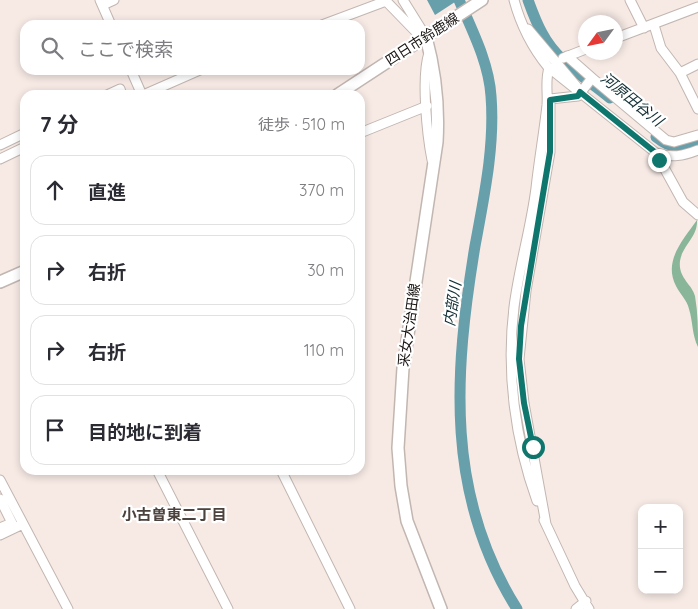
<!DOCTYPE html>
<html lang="ja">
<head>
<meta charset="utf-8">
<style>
  :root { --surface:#fff; --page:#f7f7f7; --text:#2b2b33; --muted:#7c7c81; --line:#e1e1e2 }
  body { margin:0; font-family:Quicksand,"Noto Sans JP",sans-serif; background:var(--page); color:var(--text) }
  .controls { position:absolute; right:15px; bottom:15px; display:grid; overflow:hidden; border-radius:10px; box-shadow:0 2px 8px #0003 }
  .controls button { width:45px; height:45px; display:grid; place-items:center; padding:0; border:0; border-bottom:1px solid var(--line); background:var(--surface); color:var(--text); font:25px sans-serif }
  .compass { position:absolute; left:578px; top:15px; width:45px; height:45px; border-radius:50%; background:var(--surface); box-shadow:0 2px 8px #0003; rotate:237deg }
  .stop { position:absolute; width:15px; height:15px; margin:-11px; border:4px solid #0f766e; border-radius:50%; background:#fff }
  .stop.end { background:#0f766e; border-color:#fff; box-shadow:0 1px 5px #0008 }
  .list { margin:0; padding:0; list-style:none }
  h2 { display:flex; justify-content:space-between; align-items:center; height:65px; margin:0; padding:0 20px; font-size:21px }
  h2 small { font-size:16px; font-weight:400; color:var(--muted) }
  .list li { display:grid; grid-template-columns:32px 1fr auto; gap:15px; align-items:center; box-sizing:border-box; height:70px; margin:0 10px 10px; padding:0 10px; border:1px solid var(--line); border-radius:15px }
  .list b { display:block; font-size:19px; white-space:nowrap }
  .list em { font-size:16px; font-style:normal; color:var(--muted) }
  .icon { flex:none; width:28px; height:28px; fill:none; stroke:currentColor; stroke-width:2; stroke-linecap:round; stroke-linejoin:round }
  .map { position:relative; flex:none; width:698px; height:609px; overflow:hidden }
  .search { position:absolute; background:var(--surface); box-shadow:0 2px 8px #0003; left:20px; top:20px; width:345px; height:55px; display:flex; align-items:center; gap:12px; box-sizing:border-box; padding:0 18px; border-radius:15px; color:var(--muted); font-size:19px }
  .panel { position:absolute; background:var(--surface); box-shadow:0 2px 8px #0003; left:20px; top:90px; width:345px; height:385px; border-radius:15px }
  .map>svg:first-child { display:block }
  .forest { fill:#89b599 }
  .water { fill:#679fab }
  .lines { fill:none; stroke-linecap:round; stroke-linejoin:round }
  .river { stroke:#679fab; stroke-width:11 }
  .minor-casing { stroke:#c2b6b1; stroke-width:11 }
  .major-casing { stroke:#c2b6b1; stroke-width:14 }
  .minor { stroke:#fff; stroke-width:9 }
  .major { stroke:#fff; stroke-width:11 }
  .route { stroke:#0f766e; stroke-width:6 }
  .labels { text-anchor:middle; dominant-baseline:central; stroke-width:4.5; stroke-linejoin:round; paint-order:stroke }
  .street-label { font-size:14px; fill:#161210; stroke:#fff }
  .water-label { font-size:15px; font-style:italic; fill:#112e34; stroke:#fff }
  .neighbourhood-label { font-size:15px; font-weight:bold; fill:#4b413d; stroke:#fff }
</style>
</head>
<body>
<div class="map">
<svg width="698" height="609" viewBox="0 0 698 609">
  <rect width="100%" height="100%" fill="#f7eae5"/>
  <path class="forest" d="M697 220C698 237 682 246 680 261 678 278 692 284 695 296 698 313 698 330 698 347 692 335 693 322 689 309 687 300 680 294 676 286 663 261 683 240 697 220Z"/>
  <path class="water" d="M427 0H458L435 15Z"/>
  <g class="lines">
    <path class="river" d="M459 0C472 30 489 63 491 96 495 146 484 197 475 246 454 373 445 495 517 609
      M528 0C532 11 536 22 542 33 557 62 586 78 610 98
      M656 137C671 149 682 149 698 141"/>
    <g class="minor-casing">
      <path id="minor" d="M100 0 111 25
        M403 0 426 37
        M514 0C521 26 531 46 548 67L656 153 683 202 698 215
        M630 0 644 28
        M103 5 114 0
        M322 25 386 1 418 34 426 37
        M654 25 661 48 680 73 698 109
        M528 29 577 87
        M616 38 698 7
        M429 53C421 76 427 135 432 160
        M567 56 592 78
        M563 58 586 49
        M131 70 142 95
        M680 73 698 64
        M107 95 120 89 122 95
        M143 95 200 70
        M360 133 427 106
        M0 145 25 133
        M656 153C672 158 683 156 698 150
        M0 159 25 147
        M157 470 228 609
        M281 470 350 609
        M0 480 68 609
        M0 499 12 523 0 528
        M537 501C515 440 506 372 514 307 519 267 531 228 536 188 539 160 544 133 547 105 548 92 545 80 549 68
        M544 520 575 586 589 609
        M546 524 524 403 519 359 526 291 550 152V99L578 96 592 78 666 140 674 142 698 135
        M0 535 23 524
        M576 609 586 601"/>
    </g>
    <g class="major-casing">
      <path id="major" d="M426 37C435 70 439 108 437 142L403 368 398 448 401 486 407 521 441 609
        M337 95 482 0
        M0 282 25 271"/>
    </g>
    <use href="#minor" class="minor"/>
    <use href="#major" class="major"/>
  </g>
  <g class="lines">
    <path class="route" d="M533 447 524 403 519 359 521 326 550 152V100L578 96 580 92 656 153 659 160"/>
  </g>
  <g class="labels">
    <g class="street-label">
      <text transform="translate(422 39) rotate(-33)">四日市鈴鹿線</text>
      <text transform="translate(409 325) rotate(-82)">采女大治田線</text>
    </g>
    <g class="water-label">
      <text transform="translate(632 99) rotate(39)">河原田谷川</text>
      <text transform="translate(452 304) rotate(-81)">内部川</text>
    </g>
    <g class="neighbourhood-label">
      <text x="174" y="514">小古曽東二丁目</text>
    </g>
  </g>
</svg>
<div class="controls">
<button>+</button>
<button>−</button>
</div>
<svg class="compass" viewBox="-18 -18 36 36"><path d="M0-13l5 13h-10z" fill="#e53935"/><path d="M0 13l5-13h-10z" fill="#7c7c81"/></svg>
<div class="stop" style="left:533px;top:447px"></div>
<div class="stop end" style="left:659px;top:160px"></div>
<div class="search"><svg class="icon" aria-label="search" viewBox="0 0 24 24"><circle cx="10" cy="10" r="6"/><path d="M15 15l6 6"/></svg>ここで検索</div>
<section class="panel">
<h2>7 分<small>徒歩 · 510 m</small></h2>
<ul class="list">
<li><svg class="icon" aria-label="ahead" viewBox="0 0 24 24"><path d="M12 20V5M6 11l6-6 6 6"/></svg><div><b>直進</b></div><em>370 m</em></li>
<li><svg class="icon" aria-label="right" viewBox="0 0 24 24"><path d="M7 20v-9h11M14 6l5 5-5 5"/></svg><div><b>右折</b></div><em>30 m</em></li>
<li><svg class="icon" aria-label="right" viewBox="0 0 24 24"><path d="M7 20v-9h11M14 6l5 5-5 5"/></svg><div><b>右折</b></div><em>110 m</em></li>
<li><svg class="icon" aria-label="arrive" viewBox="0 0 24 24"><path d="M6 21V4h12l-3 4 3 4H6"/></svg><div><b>目的地に到着</b></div></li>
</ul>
</section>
</div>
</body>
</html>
